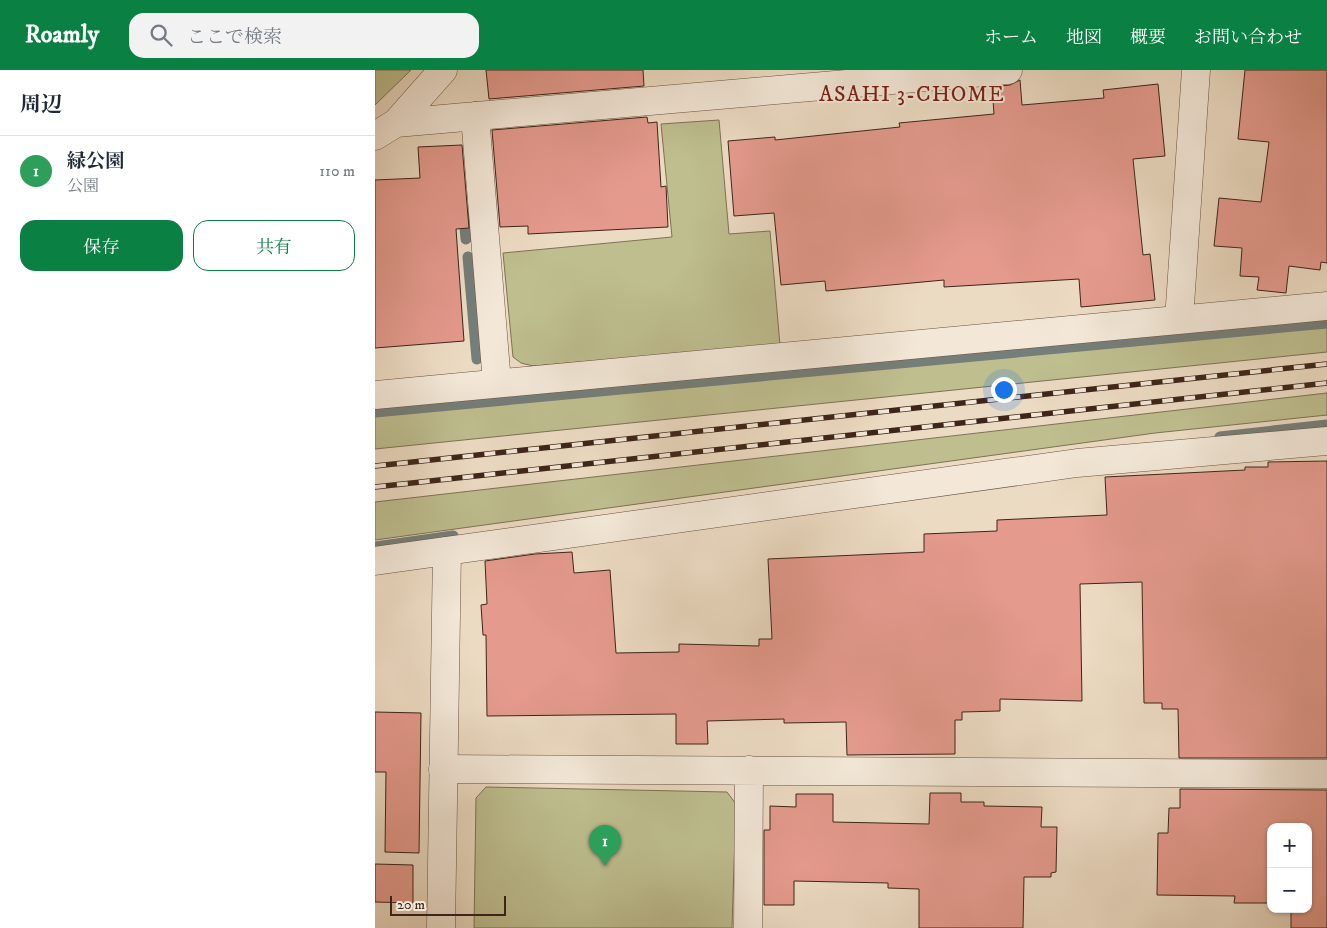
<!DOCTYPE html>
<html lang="ja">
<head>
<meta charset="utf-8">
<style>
  :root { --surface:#fff; --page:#f2f2f3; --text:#1f2937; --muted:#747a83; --line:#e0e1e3; --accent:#0b8043 }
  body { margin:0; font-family:"IM FELL DW Pica","Noto Serif JP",serif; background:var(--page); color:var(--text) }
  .controls { position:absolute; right:15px; bottom:15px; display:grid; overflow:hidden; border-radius:10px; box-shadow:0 1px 4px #0004 }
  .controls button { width:45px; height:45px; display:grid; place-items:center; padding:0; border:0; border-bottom:1px solid var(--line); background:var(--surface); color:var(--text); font:25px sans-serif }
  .scale { position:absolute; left:15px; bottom:12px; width:116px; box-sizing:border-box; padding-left:5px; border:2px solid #3e2518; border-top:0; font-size:14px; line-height:18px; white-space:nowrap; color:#3e2518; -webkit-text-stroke:4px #f3e8d8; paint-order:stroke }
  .you { position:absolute; left:628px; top:319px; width:18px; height:18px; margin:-12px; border:4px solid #fff; border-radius:50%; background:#1a73e8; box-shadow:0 0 0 8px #1a73e833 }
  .badge { display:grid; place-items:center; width:32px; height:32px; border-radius:50%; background:var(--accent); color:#fff; font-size:16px; font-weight:700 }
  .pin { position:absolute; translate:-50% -41px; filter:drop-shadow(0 1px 2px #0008) }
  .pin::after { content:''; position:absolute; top:26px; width:18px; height:15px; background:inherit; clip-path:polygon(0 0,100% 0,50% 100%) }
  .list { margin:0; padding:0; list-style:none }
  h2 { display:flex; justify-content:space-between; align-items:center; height:65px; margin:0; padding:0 20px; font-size:21px }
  h2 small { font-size:16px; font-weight:400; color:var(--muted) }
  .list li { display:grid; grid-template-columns:32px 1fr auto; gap:15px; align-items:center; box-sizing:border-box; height:70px; padding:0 20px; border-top:1px solid var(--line) }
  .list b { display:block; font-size:19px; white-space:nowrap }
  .list p { margin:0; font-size:16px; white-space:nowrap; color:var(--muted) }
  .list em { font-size:16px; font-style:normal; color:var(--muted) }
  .actions { display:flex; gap:10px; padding:15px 20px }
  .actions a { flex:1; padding:11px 0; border:1px solid var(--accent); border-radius:15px; text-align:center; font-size:18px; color:var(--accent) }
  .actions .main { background:var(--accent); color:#fff }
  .icon { flex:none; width:28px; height:28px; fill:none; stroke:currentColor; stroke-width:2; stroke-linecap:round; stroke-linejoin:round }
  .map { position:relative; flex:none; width:952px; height:858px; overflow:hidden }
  header { display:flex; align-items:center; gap:30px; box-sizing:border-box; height:70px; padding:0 25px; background:var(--accent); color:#fff }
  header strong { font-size:24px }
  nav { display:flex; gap:28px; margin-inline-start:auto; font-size:18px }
  .search { width:350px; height:45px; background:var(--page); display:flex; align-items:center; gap:12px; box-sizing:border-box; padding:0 18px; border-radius:15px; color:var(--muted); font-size:19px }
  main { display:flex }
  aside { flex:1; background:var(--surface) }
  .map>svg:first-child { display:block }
  .green { fill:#bebe8f; stroke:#7e7254 }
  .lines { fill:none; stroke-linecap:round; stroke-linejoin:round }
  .stream { stroke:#757e79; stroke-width:11 }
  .building { fill:#e49a8d; stroke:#3e2518 }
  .minor-casing { stroke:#6a5243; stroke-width:29 }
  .tertiary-casing { stroke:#6a5243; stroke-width:29 }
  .minor { stroke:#f3e8d8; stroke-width:28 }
  .tertiary { stroke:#f3e8d8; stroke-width:28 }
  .rail-casing { stroke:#3e2518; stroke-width:5.5 }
  .rail { stroke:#f3e8d8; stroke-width:4; stroke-dasharray:11; stroke-linecap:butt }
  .labels { text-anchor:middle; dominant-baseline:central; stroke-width:4; stroke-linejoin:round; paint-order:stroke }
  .neighbourhood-label { font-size:22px; letter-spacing:1px; fill:#7a1f14; stroke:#f3e8d8 }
</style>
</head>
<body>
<header>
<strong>Roamly</strong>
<div class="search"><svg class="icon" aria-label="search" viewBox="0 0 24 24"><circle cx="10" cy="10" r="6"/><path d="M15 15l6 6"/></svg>ここで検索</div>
<nav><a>ホーム</a><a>地図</a><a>概要</a><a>お問い合わせ</a></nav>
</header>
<main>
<aside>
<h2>周辺<small></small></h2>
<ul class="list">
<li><span class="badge" style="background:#2e9e5b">1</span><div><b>緑公園</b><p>公園</p></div><em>110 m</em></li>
</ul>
<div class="actions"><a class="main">保存</a><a>共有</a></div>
</aside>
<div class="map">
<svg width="952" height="858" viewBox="0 0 952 858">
  <rect width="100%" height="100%" fill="#ecdbc3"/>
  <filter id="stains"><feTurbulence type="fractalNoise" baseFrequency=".004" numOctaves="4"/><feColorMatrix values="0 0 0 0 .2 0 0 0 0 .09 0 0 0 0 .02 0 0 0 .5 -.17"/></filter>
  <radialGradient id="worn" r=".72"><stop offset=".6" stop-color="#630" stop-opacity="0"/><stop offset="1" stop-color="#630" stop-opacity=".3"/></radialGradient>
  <path class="green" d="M0 0H36L0 35Z
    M344 50 354 164 395 161 405 275 158 296 146 293 138 287 128 183 297 167 286 54Z
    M952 256V282L0 379V346Z
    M952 323V345L780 363 0 470V432Z
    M111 717 352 722 361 734 357 858H99L101 728Z"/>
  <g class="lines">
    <path class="stream" d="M89 145 91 169
      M93 187 102 289
      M0 342 952 253
      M845 367 952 355
      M0 477 78 466"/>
  </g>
  <path class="building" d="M111 0H268L269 16 114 29Z
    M870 0H952V193L946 192 945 200 914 196 911 223 882 220 884 207 865 206 867 178 839 176 844 128 886 132 894 72 863 69Z
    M645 10 647 35 729 28 728 20 783 14 790 86 758 89 768 185 775 184 780 230 706 237 704 209 569 217V210L451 221 450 211 406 215 399 143 359 146 353 71 400 67V70L525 57 524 53 619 44 617 17 635 15Z
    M272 47 273 53 282 52 286 117 291 116 293 157 153 164V156L125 157 117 60Z
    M87 75 94 158 81 159 89 271 0 278V110L45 108 43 77Z
    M952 391V688H804L803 639H787V633H769L767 512 705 514 707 631 625 629V641L587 642V650H580V684L472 685 471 652 409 653V649L332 651 333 674H301V644L112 646 111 565H108L106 535 112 534 110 491 160 484 197 482 199 503 235 500 241 583 304 582V574L384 576V569H397L393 489 549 482V464L622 461V450L732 445 730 407 870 400V397H893V392Z
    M0 642 46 643 44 783 10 782 11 702H0Z
    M805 719 952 720V858H916V839H933V757H896V833H859L860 826 782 825 783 763H793L794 738H805Z
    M555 723H586V732H609V736L667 737 666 757H682L681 802 676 803V807H649L648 858H544V819L513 818V813L419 811V835H389V760H395V736L421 737V724H458V752L554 754Z
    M0 794 38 795V833L0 832Z"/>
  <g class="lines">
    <g class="minor-casing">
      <path id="minor" d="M100 46 122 313
        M21 53 633 0
        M0 66 21 53 68 0
        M804 250 821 0
        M0 325 952 236
        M0 491 702 393 952 371
        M68 699 952 704
        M373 858 374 700"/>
    </g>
    <g class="tertiary-casing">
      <path id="tertiary" d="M66 858 72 481"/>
    </g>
    <use href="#minor" class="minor"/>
    <use href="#tertiary" class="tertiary"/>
    <g class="rail-casing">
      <path id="rail" d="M0 396 952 294
        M0 417 952 313"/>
    </g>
    <use href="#rail" class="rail"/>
  </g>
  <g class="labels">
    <g class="neighbourhood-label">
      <text x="537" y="24">ASAHI 3-CHOME</text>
    </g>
  </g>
  <rect width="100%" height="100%" filter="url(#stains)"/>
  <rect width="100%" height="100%" fill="url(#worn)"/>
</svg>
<div class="controls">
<button>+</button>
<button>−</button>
</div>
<div class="scale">20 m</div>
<div class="you"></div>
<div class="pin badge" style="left:230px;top:796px;background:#2e9e5b">1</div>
</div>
</main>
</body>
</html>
